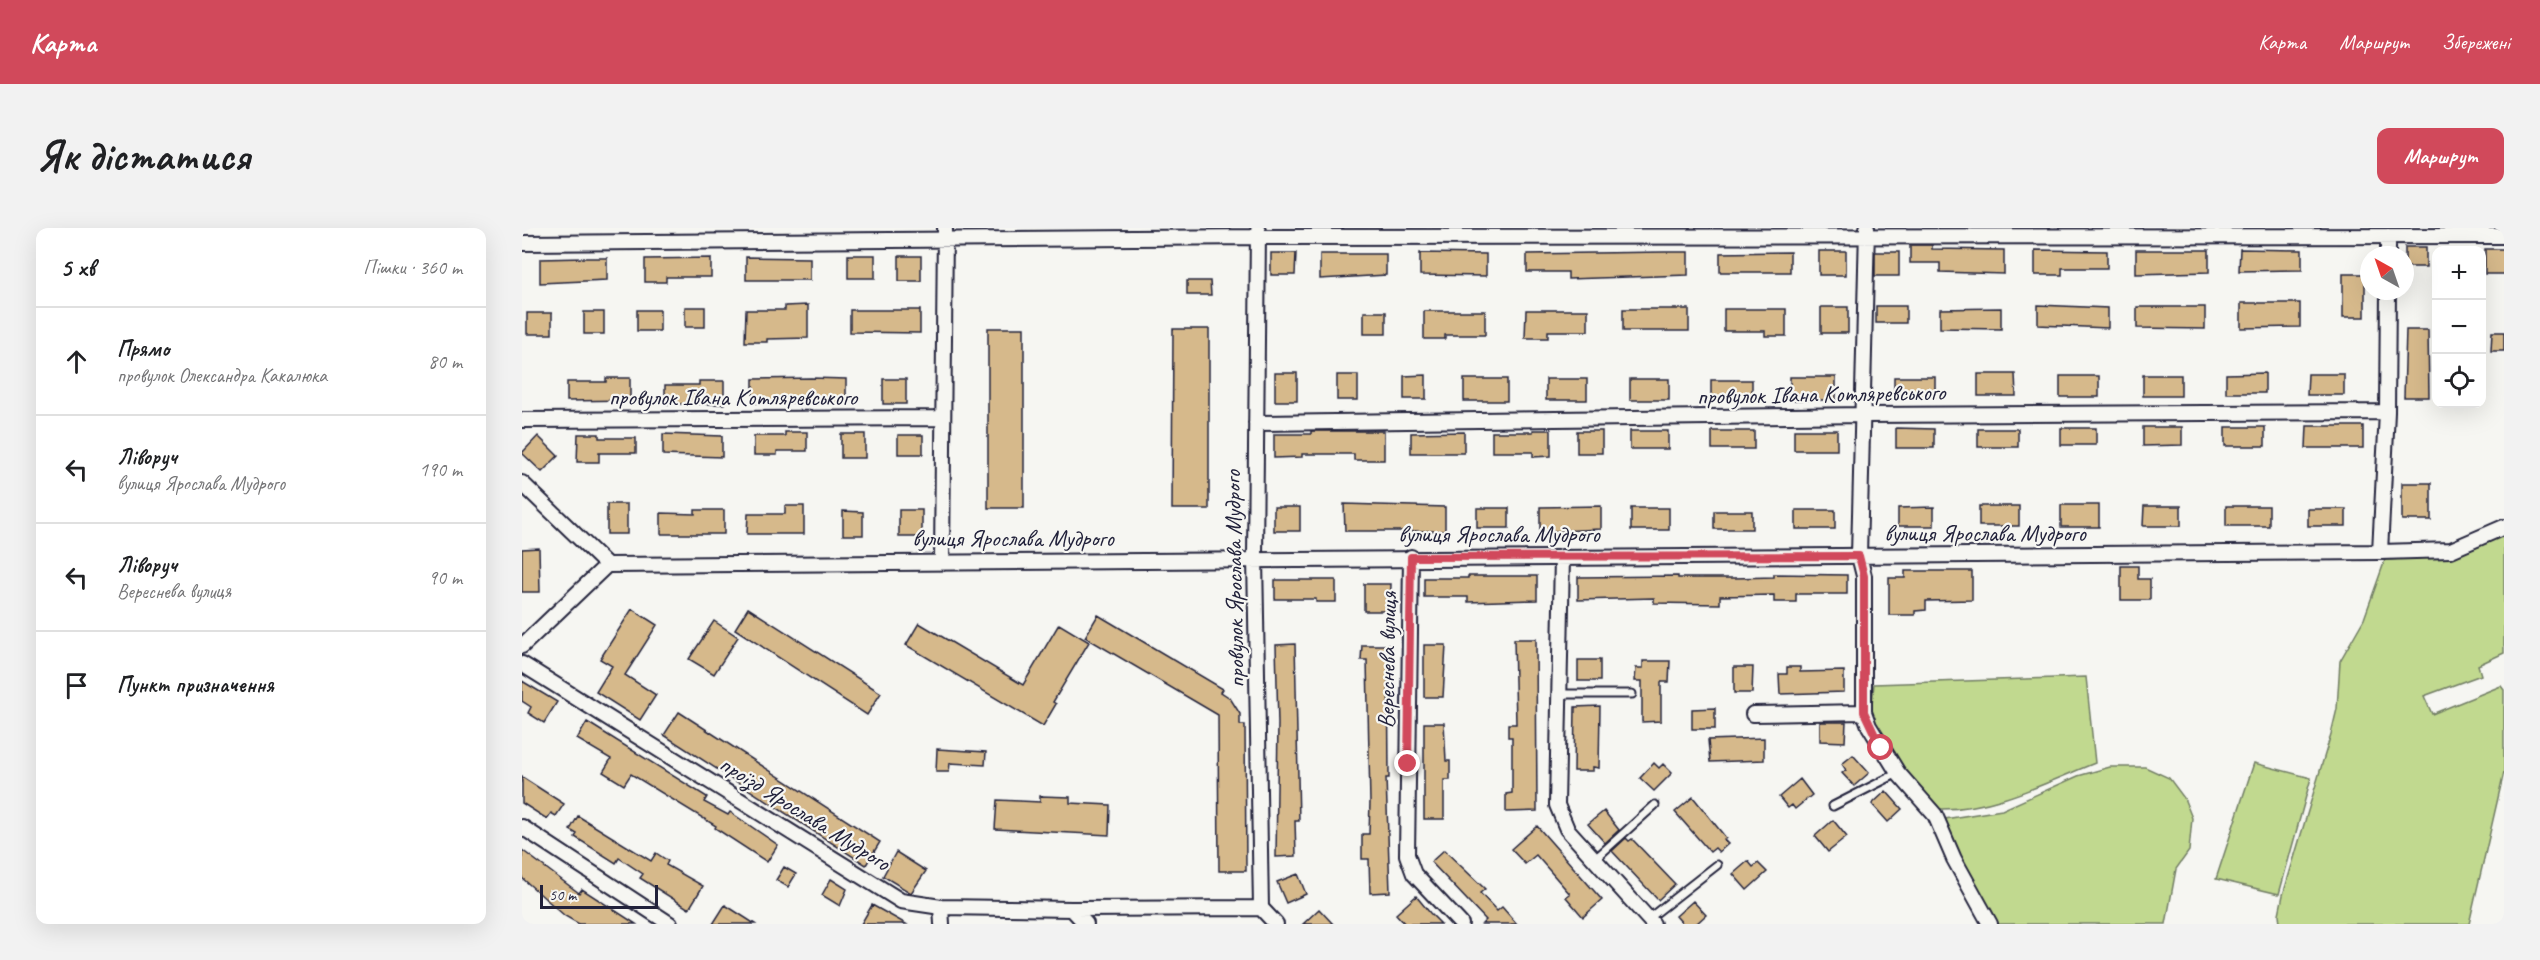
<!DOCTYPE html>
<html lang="uk">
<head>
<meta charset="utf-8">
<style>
  :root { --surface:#fff; --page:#f2f2f2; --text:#202124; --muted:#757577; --line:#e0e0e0; --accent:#d1495b }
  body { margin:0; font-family:Caveat,sans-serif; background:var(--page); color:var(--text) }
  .controls { position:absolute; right:18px; top:18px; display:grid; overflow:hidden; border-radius:12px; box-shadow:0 6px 24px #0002 }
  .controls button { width:54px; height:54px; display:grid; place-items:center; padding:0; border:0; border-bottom:2px solid var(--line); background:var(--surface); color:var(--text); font:30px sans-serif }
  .compass { position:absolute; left:1838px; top:18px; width:54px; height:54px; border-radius:50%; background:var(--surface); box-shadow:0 6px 24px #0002; rotate:320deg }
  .scale { position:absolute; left:18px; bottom:15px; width:118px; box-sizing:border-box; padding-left:6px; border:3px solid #22223b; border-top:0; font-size:16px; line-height:21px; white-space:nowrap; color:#22223b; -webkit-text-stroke:4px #f6f6f2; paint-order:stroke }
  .stop { position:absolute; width:18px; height:18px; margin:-14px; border:4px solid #d1495b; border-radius:50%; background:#fff }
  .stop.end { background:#d1495b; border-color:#fff; box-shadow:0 2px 6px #0008 }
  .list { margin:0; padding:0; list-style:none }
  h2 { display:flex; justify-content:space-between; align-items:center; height:78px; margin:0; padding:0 24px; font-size:26px }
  h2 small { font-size:20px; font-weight:400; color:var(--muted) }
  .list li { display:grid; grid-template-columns:39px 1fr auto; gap:18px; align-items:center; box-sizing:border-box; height:108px; padding:0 24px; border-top:2px solid var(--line) }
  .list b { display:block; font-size:22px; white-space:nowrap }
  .list p { margin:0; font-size:20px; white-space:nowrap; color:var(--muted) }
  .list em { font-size:20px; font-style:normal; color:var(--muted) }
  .icon { flex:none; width:33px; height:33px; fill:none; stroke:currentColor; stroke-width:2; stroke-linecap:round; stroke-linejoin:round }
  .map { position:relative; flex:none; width:1982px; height:696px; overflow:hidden; border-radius:12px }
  header { display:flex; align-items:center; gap:36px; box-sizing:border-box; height:84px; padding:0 30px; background:var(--accent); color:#fff }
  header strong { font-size:28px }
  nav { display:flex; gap:33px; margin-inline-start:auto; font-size:21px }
  .intro { display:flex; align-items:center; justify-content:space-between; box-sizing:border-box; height:144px; padding:0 36px }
  h1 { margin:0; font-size:42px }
  .button { padding:15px 27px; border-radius:12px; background:var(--accent); color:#fff; font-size:21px; font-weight:700 }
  main { display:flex; gap:36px; padding:0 36px }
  aside { flex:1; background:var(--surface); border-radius:12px; box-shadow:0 6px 24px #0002 }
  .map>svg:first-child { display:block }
  .green { fill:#c1d98f; stroke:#727e65; stroke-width:1.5 }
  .building { fill:#d6b98b; stroke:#22223b; stroke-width:1.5 }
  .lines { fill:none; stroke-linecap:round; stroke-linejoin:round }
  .lane-casing { stroke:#22223b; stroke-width:11 }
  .street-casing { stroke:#22223b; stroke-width:18 }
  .lane { stroke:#f6f6f2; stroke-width:7 }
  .street { stroke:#f6f6f2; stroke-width:14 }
  .route { stroke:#d1495b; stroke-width:8 }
  .labels { text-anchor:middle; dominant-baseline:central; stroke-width:4.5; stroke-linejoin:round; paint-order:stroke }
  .street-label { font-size:24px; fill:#22223b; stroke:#f6f6f2 }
</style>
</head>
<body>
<header>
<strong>Карта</strong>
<nav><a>Карта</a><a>Маршрут</a><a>Збережені</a></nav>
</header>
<div class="intro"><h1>Як дістатися</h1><a class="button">Маршрут</a></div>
<main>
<aside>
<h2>5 хв<small>Пішки · 360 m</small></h2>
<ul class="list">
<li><svg class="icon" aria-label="ahead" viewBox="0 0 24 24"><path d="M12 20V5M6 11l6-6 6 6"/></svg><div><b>Прямо</b><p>провулок Олександра Какалюка</p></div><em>80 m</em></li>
<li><svg class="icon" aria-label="left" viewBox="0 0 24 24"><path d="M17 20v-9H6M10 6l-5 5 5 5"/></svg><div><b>Ліворуч</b><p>вулиця Ярослава Мудрого</p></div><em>190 m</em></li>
<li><svg class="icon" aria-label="left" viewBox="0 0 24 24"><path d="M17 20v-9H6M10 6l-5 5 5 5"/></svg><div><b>Ліворуч</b><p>Вереснева вулиця</p></div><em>90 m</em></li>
<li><svg class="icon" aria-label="arrive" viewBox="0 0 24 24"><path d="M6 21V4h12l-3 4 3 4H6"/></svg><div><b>Пункт призначення</b></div></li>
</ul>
</aside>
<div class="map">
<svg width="1982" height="696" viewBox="0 0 1982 696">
  <rect width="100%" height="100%" fill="#f6f6f2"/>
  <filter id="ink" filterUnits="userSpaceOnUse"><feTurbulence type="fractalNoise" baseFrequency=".0167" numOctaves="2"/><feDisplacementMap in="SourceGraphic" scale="12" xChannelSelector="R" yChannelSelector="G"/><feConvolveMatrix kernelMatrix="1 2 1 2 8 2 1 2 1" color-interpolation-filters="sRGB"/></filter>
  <g filter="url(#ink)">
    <path class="green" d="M1982 306V425L1956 437 1959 447 1902 468 1910 486 1979 458 1982 462V544L1947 696H1758L1757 686 1761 667 1809 506 1815 481 1818 433 1842 391 1863 332 1931 328Z
      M1564 449 1573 535C1523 555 1469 583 1415 581L1382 545 1362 514 1349 487 1352 456Z
      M1732 535 1789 550 1757 666 1694 651Z
      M1588 539H1623L1647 550 1662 570 1670 590 1667 623 1654 641 1644 696H1473L1424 601 1423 591 1480 582 1556 548Z"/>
    <path class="building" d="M1388 17H1410V21L1482 22V46L1418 44V35H1388Z
      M1883 19H1904V39H1883Z
      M1718 21 1780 22V42L1717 43Z
      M1963 21H1982V46H1963Z
      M1513 22 1585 23V40H1540V47H1513Z
      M1614 22H1687V44L1614 46Z
      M1297 23H1324V47H1297Z
      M1142 24H1166V47L1046 51V44H1005V26Z
      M1268 24V44H1198V25Z
      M1353 24H1377V48H1353Z
      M749 25H774L773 47H749Z
      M898 25 964 26V48L898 47Z
      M798 26H864V47L798 51Z
      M326 27H353V50H326Z
      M377 28H399V53H377Z
      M224 29 288 30V52H224Z
      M63 30H85V52L18 55V31Z
      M189 30V49H144V54H123V31Z
      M1821 46H1843V89H1821Z
      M665 53H688L689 67H665Z
      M1719 75H1778V99L1719 100Z
      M286 77V110L245 111V114H223L224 82H263V78Z
      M1516 77 1586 80V100L1516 97Z
      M1354 78H1384V95H1354Z
      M163 79H183V99H163Z
      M1299 79H1326V105H1299Z
      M1615 79H1683V101L1615 100Z
      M1479 80V101L1418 100V81Z
      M1101 81H1167V103H1101Z
      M1202 81H1264V108H1243V103H1202Z
      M115 82H138V103H115Z
      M328 82H398V105L328 104Z
      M1004 82H1066V103H1026V110H1003Z
      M902 83H963V107H923V111H902Z
      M62 84H82V106H62Z
      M842 84H864V106H842Z
      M5 85H30V106H5Z
      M466 100H502V280H466Z
      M651 101H687V281H650Z
      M1884 102H1906L1907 169H1882Z
      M1970 104H1982V123H1969Z
      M753 145H775V173H753Z
      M1743 145V165H1704V146Z
      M1456 146H1493L1494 168H1456Z
      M1786 146H1822V167H1785Z
      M815 147H836V172H815Z
      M904 147V171H882V148Z
      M1621 147H1659V168H1621Z
      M1538 148H1577V169H1538Z
      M1268 149H1314V172H1268Z
      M1372 149H1413V169H1372Z
      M84 150H108V172L45 173V154H84Z
      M289 150 324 151V174L231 175V151Z
      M361 151H384V176H361Z
      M942 151H985V173H942Z
      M1024 151H1065V172H1024Z
      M1108 151H1147V172H1108Z
      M1189 152H1230V170H1189Z
      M177 153H202V176H143V157H177Z
      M1785 198H1841V220H1784Z
      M1621 199H1660V217L1621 218Z
      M1703 199H1743V218H1703Z
      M1374 200 1412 201V220H1374Z
      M1539 200H1574V217H1539Z
      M1456 201H1496V219H1456Z
      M1011 202H1029V228L1011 229V224H970V204H1011Z
      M1272 202H1315V222H1272Z
      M789 203H862V232H832V226H780V229L752 230V206H789Z
      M1055 203H1080V225H1055Z
      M1108 203H1146V221H1108Z
      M1190 203H1232V221H1190Z
      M263 204H285V223H255V227H232V208H263Z
      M942 204V225H889V205Z
      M56 206H77V210H114V225H77V234H55Z
      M141 206 200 208V229L141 227Z
      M319 206H343V230H319Z
      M376 207H401V226H376Z
      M16 208 36 228 20 244 0 225Z
      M1880 255H1909V292H1880Z
      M85 276H105V306H85Z
      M822 276 923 279V303H823Z
      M1539 277H1577V299H1539Z
      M263 278H282V306H225L226 286H263Z
      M1079 278V301L1018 304V279Z
      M1457 278H1497V298H1457Z
      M1622 278H1659V298H1621Z
      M1704 278H1747V298H1704Z
      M752 279H778V303H752Z
      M1412 279V298H1376V280Z
      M955 280H987V300H955Z
      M1109 280H1147V302H1109Z
      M1786 281H1824V298H1786Z
      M173 282H202V306H139V285L173 286Z
      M377 282H400V309H377Z
      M1274 282H1313V301H1274Z
      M321 283 341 284V307H321Z
      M1192 283H1230V301H1192Z
      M17 320 18 364H0V321Z
      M1599 338H1616V351H1628V372H1599Z
      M1383 343H1450V372L1404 373V382L1393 383V387H1367V350H1383Z
      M1252 346 1325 347V366H1274V374H1252V367L1198 368V376L1132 375V370L1056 372V349L1156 348V350H1212L1252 349Z
      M946 348H1015V372L946 374V369H902V350H946Z
      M753 352H814V374H794V371H753Z
      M842 356H869L868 383H842Z
      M226 380 359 465 345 487 213 401Z
      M110 381 135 397 103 447 134 467 118 492 74 464 90 438 78 431Z
      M576 387 701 461 699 464 708 470 718 486V497H723L724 643H697L696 487 563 409Z
      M192 393 216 409 192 446 167 431Z
      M397 395 501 457 537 396 567 414 531 474 534 476 521 498 384 417Z
      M992 411H1014L1015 583 984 584V566L990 565V509H986V496H994Z
      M773 416 777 593H773L774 628 754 629 756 496 754 417Z
      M840 417H866L867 550H864L868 664 848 665 847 631H840V606H847L848 574 845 432H839Z
      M902 417H924L921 469H902Z
      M1056 432H1078V453H1056Z
      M1121 433H1148L1147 454H1139V493L1120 494V453H1113L1114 440H1121Z
      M1212 439H1231L1230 465H1212Z
      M1265 439H1278V444L1322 443V464L1258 466 1257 446H1265Z
      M0 453 35 474 22 495 6 485 9 479 0 473Z
      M1078 478 1077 540 1071 539V543H1052L1053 479Z
      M1193 480V501H1170V481Z
      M157 484 358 614 344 637 142 507Z
      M65 494 185 569 182 574 206 587 208 584 256 617 245 634 193 600 194 598 109 546 102 557 81 544 89 531 55 511Z
      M1298 494H1324L1323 514 1298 513Z
      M902 495H922L924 533H928V552H922V591H902Z
      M1242 510V532L1188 534 1186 512Z
      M415 521 464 524 463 537 428 535 427 544H414Z
      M1331 527 1347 545 1332 558 1320 545 1324 542 1320 536Z
      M1132 535 1137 540 1141 536 1150 545 1132 563 1118 550Z
      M0 549 42 576 34 588 29 585 25 591 0 575Z
      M1278 551 1290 567 1273 581 1270 577 1266 580 1257 569Z
      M1364 563 1380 581 1366 594 1350 576Z
      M518 568 548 569V575L588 577 587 607 473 601 475 572 518 574Z
      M1171 569 1204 610 1202 612 1206 616 1197 624 1193 620 1188 624 1153 584Z
      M1082 583 1097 602 1083 615 1066 596Z
      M56 588 129 633 134 625 146 633 144 637 181 658 167 681 118 650 121 646 97 630 94 635 53 609 55 606 48 602Z
      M1311 592 1325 609 1306 624 1293 608Z
      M1015 598 1080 672 1061 689 1044 669 1048 666 1014 627 1003 636 989 621Z
      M1104 610 1107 613 1110 611 1153 656 1136 672 1090 623Z
      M0 622 57 665 60 661 114 696H57L43 688 0 650Z
      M922 622 963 661 958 665 975 683 980 679 995 696H960L964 692 909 634Z
      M374 624 404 643 389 665 361 648Z
      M1226 633 1231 639 1236 635 1245 644 1225 662 1211 646Z
      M262 639 274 646 266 659 254 652Z
      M776 646 784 666 764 675 755 654Z
      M309 651 325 661 318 678 300 667Z
      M894 668 908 685 919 696H883L874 686Z
      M1171 673 1184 687 1174 696H1161L1154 688Z
      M203 677 208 680 233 696H191Z
      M350 677 384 696H339Z
      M797 681 811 696H781Z"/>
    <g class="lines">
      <g class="lane-casing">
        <path id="lane" d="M1038 466H1110
          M1311 578 1376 545
          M1073 631 1133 577
          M1126 691 1195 637"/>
      </g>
      <g class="street-casing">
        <path id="street" d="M1345 0 1337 328 1342 348V484L1347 498 1376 545 1413 587 1432 631 1468 696
          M736 2 733 330 739 680 754 696
          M0 15 736 9 1982 8
          M1866 27V8
          M0 192 421 190
          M734 195 1342 187 1865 184
          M0 255 85 337 1858 324 1929 322 1982 299
          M1858 324 1865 184 1866 63
          M889 329 885 627 892 646 939 696
          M1040 329 1035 577 1045 601 1131 696
          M420 332 423 0
          M0 418 85 337
          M0 436 379 673 419 679 550 681 564 696
          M1231 486 1342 484
          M0 599 148 696
          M419 679 420 696
          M550 681 739 680"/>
      </g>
      <use href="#lane" class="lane"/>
      <use href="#street" class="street"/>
    </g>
  </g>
  <g class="lines" filter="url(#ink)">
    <path class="route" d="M886 536 889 329 1337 328 1342 348V484L1359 520"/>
  </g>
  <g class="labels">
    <g class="street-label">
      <text transform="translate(1299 166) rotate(-1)">провулок Івана Котляревського</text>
      <text x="211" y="169">провулок Івана Котляревського</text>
      <text x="1463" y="305">вулиця Ярослава Мудрого</text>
      <text x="977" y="306">вулиця Ярослава Мудрого</text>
      <text x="491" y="310">вулиця Ярослава Мудрого</text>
      <text transform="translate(712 351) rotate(-91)">провулок Ярослава Мудрого</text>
      <text transform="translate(865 432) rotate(-89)">Вереснева вулиця</text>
      <text transform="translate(283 585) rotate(32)">проїзд Ярослава Мудрого</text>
    </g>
  </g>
</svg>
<div class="controls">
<button>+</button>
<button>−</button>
<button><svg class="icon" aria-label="locate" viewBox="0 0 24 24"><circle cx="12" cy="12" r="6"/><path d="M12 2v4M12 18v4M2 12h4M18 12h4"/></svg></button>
</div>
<svg class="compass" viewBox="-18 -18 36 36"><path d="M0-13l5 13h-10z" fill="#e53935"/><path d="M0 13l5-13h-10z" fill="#757577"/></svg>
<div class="scale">50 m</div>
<div class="stop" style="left:1359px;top:520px"></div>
<div class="stop end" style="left:886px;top:536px"></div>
</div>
</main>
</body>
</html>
